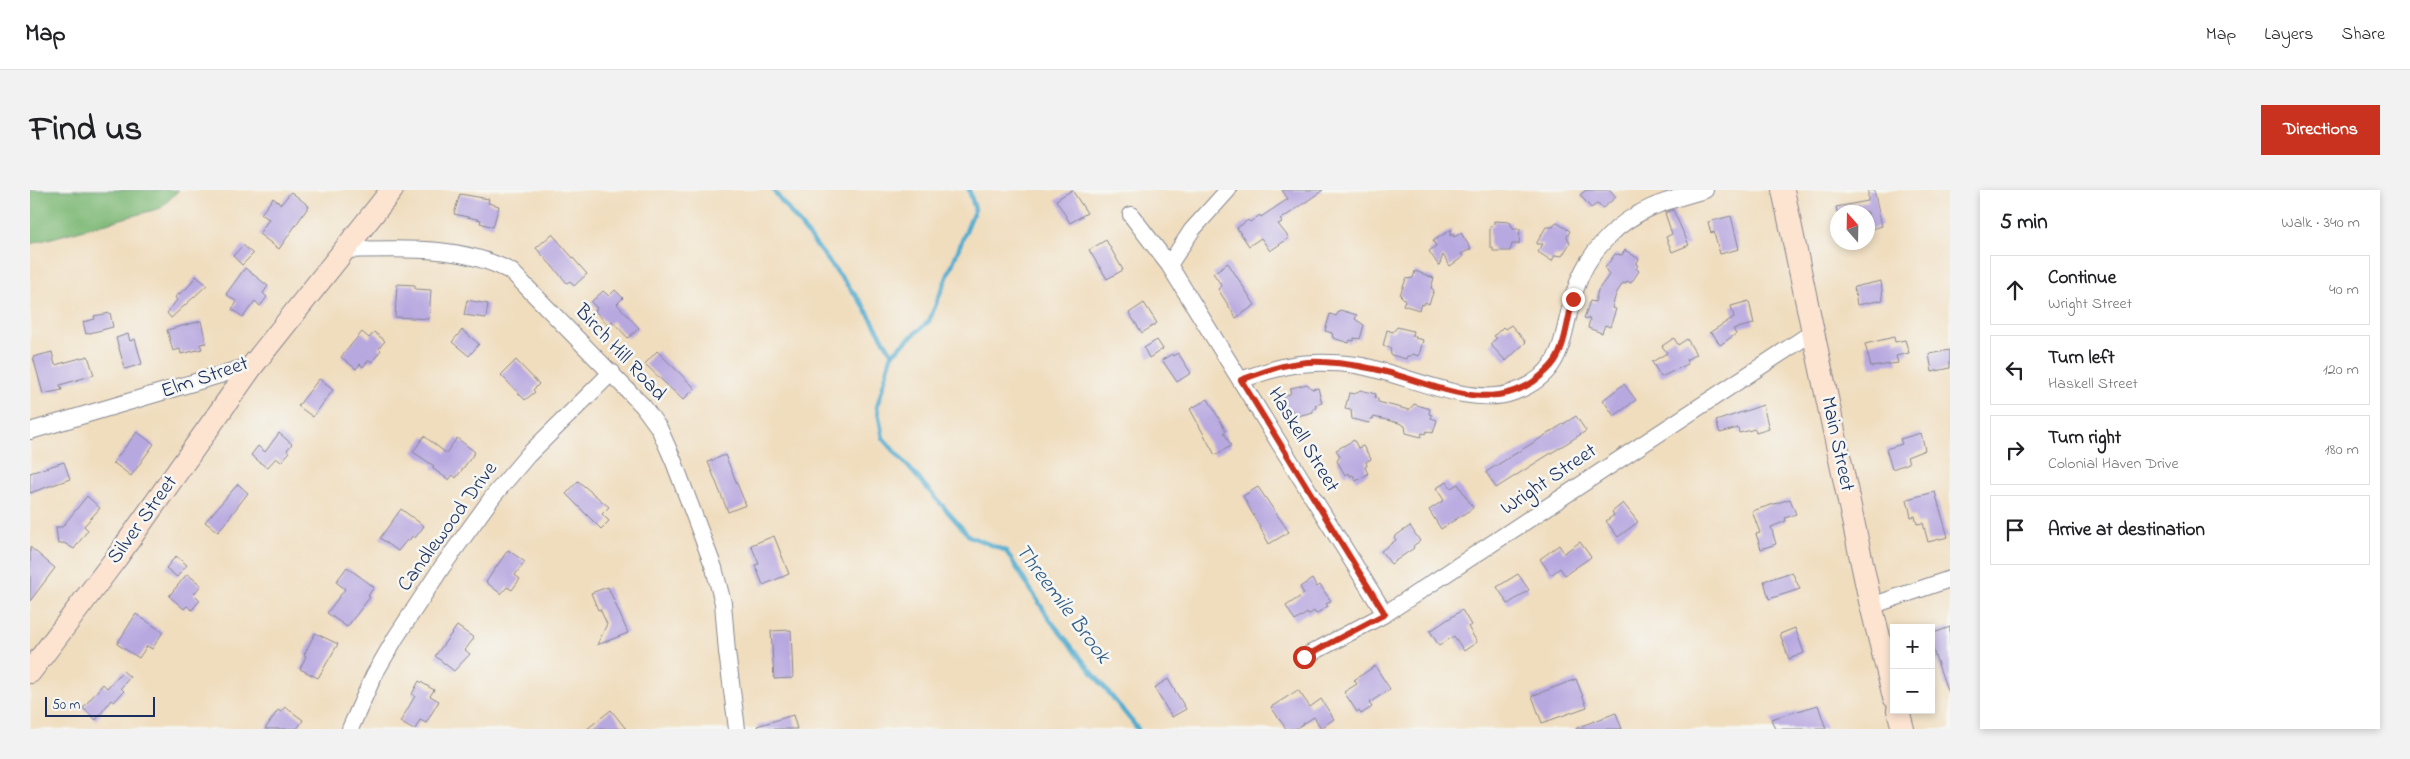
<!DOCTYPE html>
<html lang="en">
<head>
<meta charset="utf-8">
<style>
  :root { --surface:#fff; --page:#f2f2f2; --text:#202124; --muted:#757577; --line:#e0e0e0; --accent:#c8321e }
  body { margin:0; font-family:"Indie Flower",sans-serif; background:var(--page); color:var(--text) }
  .controls { position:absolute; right:15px; bottom:15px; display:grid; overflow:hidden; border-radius:0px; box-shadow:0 2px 8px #0003 }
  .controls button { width:45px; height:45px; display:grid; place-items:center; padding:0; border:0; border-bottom:1px solid var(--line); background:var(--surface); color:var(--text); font:25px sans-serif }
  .compass { position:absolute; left:1800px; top:15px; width:45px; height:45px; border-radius:50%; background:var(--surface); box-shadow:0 2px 8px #0003; rotate:340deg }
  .scale { position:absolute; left:15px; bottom:12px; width:110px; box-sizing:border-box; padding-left:5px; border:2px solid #1b2f5e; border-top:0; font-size:14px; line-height:18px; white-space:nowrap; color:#1b2f5e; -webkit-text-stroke:4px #f6f6f2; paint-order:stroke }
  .stop { position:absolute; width:15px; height:15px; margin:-11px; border:4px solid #c8321e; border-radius:50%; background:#fff }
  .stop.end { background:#c8321e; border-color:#fff; box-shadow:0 1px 5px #0008 }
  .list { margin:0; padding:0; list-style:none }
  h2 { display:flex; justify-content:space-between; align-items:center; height:65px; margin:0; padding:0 20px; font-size:21px }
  h2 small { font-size:16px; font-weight:400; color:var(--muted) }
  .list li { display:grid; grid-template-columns:32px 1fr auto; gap:15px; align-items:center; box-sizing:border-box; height:70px; margin:0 10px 10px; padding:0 10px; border:1px solid var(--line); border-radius:0px }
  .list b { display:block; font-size:19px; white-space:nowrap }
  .list p { margin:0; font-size:16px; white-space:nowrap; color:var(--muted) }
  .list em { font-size:16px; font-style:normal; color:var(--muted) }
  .icon { flex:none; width:28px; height:28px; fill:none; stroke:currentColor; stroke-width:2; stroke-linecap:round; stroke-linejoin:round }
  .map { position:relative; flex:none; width:1920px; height:539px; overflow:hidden; border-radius:0px }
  header { display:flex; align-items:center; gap:30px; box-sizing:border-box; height:70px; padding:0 25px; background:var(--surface); border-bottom:1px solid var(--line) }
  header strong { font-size:24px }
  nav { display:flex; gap:28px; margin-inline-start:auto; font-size:18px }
  .intro { display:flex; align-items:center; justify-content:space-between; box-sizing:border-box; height:120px; padding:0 30px }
  h1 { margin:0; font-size:35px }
  .button { padding:12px 22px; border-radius:0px; background:var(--accent); color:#fff; font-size:18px; font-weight:700 }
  main { display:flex; gap:30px; padding:0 30px }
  aside { flex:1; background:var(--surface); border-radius:0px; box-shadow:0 2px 8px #0003 }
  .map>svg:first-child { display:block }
  .forest { fill:#80ba78; stroke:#4e746b }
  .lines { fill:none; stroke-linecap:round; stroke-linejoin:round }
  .stream { stroke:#51accf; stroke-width:4.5 }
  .building { fill:#b8a8e0 }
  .street-casing { stroke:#86868e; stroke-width:18 }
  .secondary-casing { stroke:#86868e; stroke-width:24 }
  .street { stroke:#fff; stroke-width:16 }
  .secondary { stroke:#fde4d1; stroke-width:22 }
  .route { stroke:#c8321e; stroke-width:6 }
  .labels { text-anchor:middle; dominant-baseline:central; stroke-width:5; stroke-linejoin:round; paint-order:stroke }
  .street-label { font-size:21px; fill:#1b2f5e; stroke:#f6f6f2 }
  .water-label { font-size:22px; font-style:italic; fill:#2e5b86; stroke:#f6f6f2 }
</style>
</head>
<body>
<header>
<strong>Map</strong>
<nav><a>Map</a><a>Layers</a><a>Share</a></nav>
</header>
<div class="intro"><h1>Find us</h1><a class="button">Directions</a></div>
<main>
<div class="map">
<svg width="1920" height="539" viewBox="0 0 1920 539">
  <rect width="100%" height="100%" fill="#f6f6f2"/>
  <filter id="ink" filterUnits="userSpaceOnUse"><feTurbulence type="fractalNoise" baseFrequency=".02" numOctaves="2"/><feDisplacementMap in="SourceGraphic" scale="10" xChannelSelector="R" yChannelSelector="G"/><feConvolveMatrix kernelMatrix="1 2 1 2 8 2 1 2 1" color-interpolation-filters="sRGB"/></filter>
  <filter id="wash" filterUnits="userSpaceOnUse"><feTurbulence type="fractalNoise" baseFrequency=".0096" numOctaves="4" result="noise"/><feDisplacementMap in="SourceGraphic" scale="20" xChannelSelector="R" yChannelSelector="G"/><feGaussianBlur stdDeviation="1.12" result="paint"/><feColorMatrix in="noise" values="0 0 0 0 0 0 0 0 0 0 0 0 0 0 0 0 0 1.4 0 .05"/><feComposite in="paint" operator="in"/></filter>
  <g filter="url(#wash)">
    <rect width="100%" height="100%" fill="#f0ddbe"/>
    <path class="forest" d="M0 0H149L131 18 0 54Z"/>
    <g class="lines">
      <path class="stream" d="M743 0 833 115 862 164 847 217 853 248 939 346 976 361 1020 430 1108 539
        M862 164 899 131 945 19 939 0"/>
    </g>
    <g id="blocks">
      <path class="building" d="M1042 0 1057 23 1040 33 1026 10Z
        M1252 0H1293L1250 30 1252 32 1248 34 1259 48 1240 61 1231 48 1219 56 1207 38 1218 30 1220 32 1230 25 1231 27 1258 9Z
        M1556 0H1580L1586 7 1573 18 1567 14 1561 18 1550 5Z
        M1838 0H1844L1852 36 1838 40V22H1807L1806 17 1838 11Z
        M261 2 279 16 249 59 229 44 239 29 231 24 243 8 251 14Z
        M430 4 459 9 458 13 469 16 463 37 450 33 451 30 424 24Z
        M1643 20 1659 55 1642 62 1636 47 1642 44 1635 23Z
        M1701 26 1709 59 1690 64 1684 42 1681 43 1678 32Z
        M1464 31 1480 32 1483 39H1490L1489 54H1482L1480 61H1463V57H1460V37L1464 34Z
        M1526 32 1540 41 1537 47 1540 53 1532 66 1525 65 1522 71 1508 62 1513 54H1506L1516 37H1523Z
        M1422 39 1420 46 1423 44 1424 47 1431 43 1441 59 1431 64 1433 67 1420 76 1413 65 1409 76 1399 61 1406 56 1403 51Z
        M522 44 557 84 544 96 540 91 537 93 506 58Z
        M1076 50 1093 80 1077 89 1059 60Z
        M213 55 223 64 212 75 203 66Z
        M1595 60 1609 69 1606 74 1608 76 1606 78 1609 81 1601 93 1597 91 1595 94 1593 93 1586 104 1582 118 1586 119 1580 137 1575 135 1572 143 1558 138 1560 129 1554 128 1560 111 1565 112 1568 100 1579 85 1575 78 1585 64 1592 65Z
        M1198 73 1225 115 1206 128 1188 99 1192 96 1183 83Z
        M215 78 238 96 233 103 237 107 230 116 225 111 213 127 202 119 207 112 196 104Z
        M1385 81 1404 88 1401 98 1404 100 1399 114 1395 112 1394 115 1391 114 1389 120 1373 115 1375 110 1370 105 1376 89 1383 88Z
        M166 86 177 95 141 128 137 123 147 110 145 107 157 98Z
        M1851 91 1853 110 1827 115 1824 97Z
        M367 94 385 95V99L401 100 399 129 365 127Z
        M585 100 593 108 587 114 609 138 598 148 582 131 578 135 565 121 567 118 561 112 573 101 579 106Z
        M437 110 458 114 456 128 434 125Z
        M1719 111 1724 134 1703 139 1706 144 1690 155 1683 144 1679 143 1704 127 1701 116Z
        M1114 113 1127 133 1112 143 1099 123Z
        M1310 120 1327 125 1325 129 1334 135 1330 149 1324 148V151L1320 150 1319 153 1303 148 1302 143 1295 141 1300 124 1306 126Z
        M80 123 83 137 56 144 53 132 65 129 64 126Z
        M171 131 176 153 170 154 172 159 151 164 150 159 143 161 137 140Z
        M1481 135 1496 152 1476 171 1460 154 1467 148 1464 146 1473 137 1475 139Z
        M1367 137 1383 141 1382 145 1386 146 1385 148 1393 150 1389 166 1382 164 1381 166H1377L1376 169 1361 165 1360 158 1353 156 1357 140 1363 142Z
        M432 140 449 154 439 166 422 152Z
        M332 142 339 148 344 142 355 151 349 158 351 160 342 172 339 170 333 177 330 174 326 179 311 167Z
        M98 144 100 151 105 149 112 174 95 179 86 148Z
        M1864 147 1865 152 1875 150 1879 163 1866 166 1868 173 1841 177 1835 154Z
        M1644 148 1648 155 1657 149 1666 164 1656 170 1658 174 1631 187 1622 172 1637 163 1632 156Z
        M1127 150 1133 159 1119 168 1114 158Z
        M1920 160V178L1902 182 1899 164Z
        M627 161 665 198 653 210 615 174Z
        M22 162 25 175 58 166 64 185 30 195 32 200 13 204 3 167Z
        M1148 163 1161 183 1147 192 1132 170 1142 164 1143 166Z
        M486 170 509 194 503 200 505 202 495 210 471 185Z
        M289 189 303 200 283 227 268 216Z
        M1277 194 1282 199 1288 198 1292 213 1285 215 1286 218 1283 219V222L1268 226 1267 222 1263 223 1262 220 1256 221 1253 206 1260 204 1261 198Z
        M1594 194 1606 210 1584 226 1573 210Z
        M1330 200 1346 204 1345 208 1348 209V212L1379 220 1384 214 1400 219 1399 224 1402 225 1401 228 1407 230 1403 243 1397 241 1395 244 1392 243 1391 247 1376 243 1375 236 1369 233 1344 227 1343 229H1340L1339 233 1322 229 1321 220 1315 219 1319 203 1325 204Z
        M1178 209 1196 241 1194 242 1201 256 1185 265 1160 219Z
        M1733 215 1739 239 1726 243 1725 239 1709 243 1708 238 1690 243 1686 231Z
        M1546 226 1556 241 1466 298 1456 282Z
        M107 242 124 254 101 286 84 273 82 274Z
        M249 243 262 254 257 260 259 263 251 272 246 268 237 278 221 265 228 256 235 262Z
        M1891 243 1895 260 1877 267 1879 273 1862 279 1856 259 1872 254 1870 249Z
        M394 246 416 263 427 248 445 262 426 288 423 285 419 290 402 278 404 276 383 262Z
        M1324 250 1328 258 1333 256 1341 269 1336 272 1337 276 1335 277 1338 284 1326 291 1323 285 1320 286 1319 283 1315 285 1307 271 1310 266 1306 260Z
        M695 265 716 315 698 322 678 272Z
        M34 272 40 289 0 303V283Z
        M548 291 579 317 572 324 579 331 571 339 536 304Z
        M1417 292 1421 298 1428 294 1443 318 1411 339 1399 320 1414 310 1406 298Z
        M208 294 218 303 188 342 175 332Z
        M1228 297 1259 342 1239 354 1213 306Z
        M1905 302 1918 347 1898 352 1893 333 1887 334 1885 326 1881 327 1877 309Z
        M57 306 70 318 54 336 58 340 44 359 34 353 28 354 26 337H32Z
        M1760 309 1766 324 1755 328 1756 331 1741 337 1746 354 1731 359 1726 344 1730 343 1722 321Z
        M1593 313 1608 332 1588 347 1576 331 1584 325 1582 322Z
        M371 319 394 336 385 348 382 346 379 351 377 350 368 361 350 348Z
        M1380 336 1390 351 1383 356 1384 358 1361 374 1351 361 1366 350 1364 347Z
        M744 346 759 384 733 395 725 375 729 374 721 355Z
        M1550 352 1561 367 1535 385 1530 378 1521 385 1510 369 1529 355 1534 363Z
        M0 357 25 378 0 411Z
        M478 360 495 372 485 385 490 389 482 400 477 397 471 404 456 392Z
        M146 366 157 375 147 387 136 378Z
        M317 377 344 397 338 406 340 407 317 437 297 423 315 399 306 392Z
        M1762 382 1770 399 1739 409 1734 391Z
        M157 384 171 395 164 404 170 410 162 420 157 416 154 419 139 406Z
        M1488 384 1499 400 1478 414 1467 397Z
        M1282 389 1287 397 1290 395 1301 411 1296 414 1298 416 1286 424 1284 421 1278 425 1277 423 1265 431 1256 416 1274 404 1270 397Z
        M578 397 598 443 567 455 577 434 570 419 568 420 561 403Z
        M1432 420 1441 435 1438 437 1447 452 1434 461 1424 446 1409 456 1400 441Z
        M106 424 133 442 122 459 117 456 109 468 87 454Z
        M427 436 444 448 435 460 440 464 424 481 405 466Z
        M1920 437V503H1918L1901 454V444Z
        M1765 438 1774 463 1759 469 1750 444Z
        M761 440 763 488 744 489 741 441Z
        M285 443 308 454 288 488 270 479 276 466 274 465Z
        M1345 476 1360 499 1339 513 1342 517 1331 524 1329 521 1327 522 1314 502 1327 494 1324 490Z
        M93 481 100 487 91 498 94 501 84 512 81 510 66 530 53 518 73 494 77 498Z
        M1138 489 1156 519 1142 527 1124 498Z
        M1546 489 1557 517 1512 533 1502 506Z
        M389 491 404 500 400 506 409 511 396 533 390 530 385 539H382L370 532 385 506 382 504Z
        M1268 500 1280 517 1291 509 1304 529 1291 538 1284 527 1265 539H1256L1241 517Z
        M1788 515 1796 539H1745L1741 529Z
        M255 517 273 530 267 539H235L248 520 251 522Z
        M581 520 596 539H557Z
        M1586 523 1592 539H1546V538Z
        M763 525 767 539H728L727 536Z"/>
    </g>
  </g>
  <g filter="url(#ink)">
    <use href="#blocks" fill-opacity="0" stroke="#86868e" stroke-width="1"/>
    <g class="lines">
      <g class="street-casing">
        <path id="street" d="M1101 25 1139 75 1355 424
          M313 60C369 59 431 54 482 82L613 216 629 238 644 272 684 378 693 413 697 462 707 539
          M1139 75 1162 40 1198 0
          M1211 190C1255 174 1279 169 1326 175 1372 182 1440 219 1484 202 1538 182 1530 144 1546 98 1552 79 1564 61 1578 47 1604 19 1639 10 1675 0
          M0 241 223 175
          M1841 416 1920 389
          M1274 467 1355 424 1783 142
          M320 539 344 485 366 447 412 377 464 305 498 265 582 182"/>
      </g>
      <g class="secondary-casing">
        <path id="secondary" d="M1753 0 1840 411 1864 507
          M0 482 87 367 223 175 362 0
          M1868 520 1873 539"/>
      </g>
      <use href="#street" class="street"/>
      <use href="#secondary" class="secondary"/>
    </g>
  </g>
  <g class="lines" filter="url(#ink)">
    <path class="route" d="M1274 467 1355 424 1211 190C1238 180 1264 170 1293 172 1315 173 1338 177 1360 183 1407 196 1457 222 1503 192 1511 186 1519 180 1525 171 1535 157 1538 127 1543 109"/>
  </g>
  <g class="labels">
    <g class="street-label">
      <text transform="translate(590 163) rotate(47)">Birch Hill Road</text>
      <text transform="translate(175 188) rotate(-19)">Elm Street</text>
      <text transform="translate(1273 250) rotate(59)">Haskell Street</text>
      <text transform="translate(1807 254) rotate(78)">Main Street</text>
      <text transform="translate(1519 290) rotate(-34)">Wright Street</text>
      <text transform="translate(113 330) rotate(-54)">Silver Street</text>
      <text transform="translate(418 337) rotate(-54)">Candlewood Drive</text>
    </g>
    <g class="water-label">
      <text transform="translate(1032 414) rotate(53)">Threemile Brook</text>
    </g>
  </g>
</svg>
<div class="controls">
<button>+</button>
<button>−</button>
</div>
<svg class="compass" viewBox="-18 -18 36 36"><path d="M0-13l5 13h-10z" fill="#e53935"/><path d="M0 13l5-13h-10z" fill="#757577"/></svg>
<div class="scale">50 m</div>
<div class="stop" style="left:1274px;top:467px"></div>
<div class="stop end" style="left:1543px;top:109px"></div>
</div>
<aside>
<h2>5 min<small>Walk · 340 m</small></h2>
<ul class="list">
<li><svg class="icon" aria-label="ahead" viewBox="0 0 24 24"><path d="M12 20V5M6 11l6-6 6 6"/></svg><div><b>Continue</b><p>Wright Street</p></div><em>40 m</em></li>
<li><svg class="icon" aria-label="left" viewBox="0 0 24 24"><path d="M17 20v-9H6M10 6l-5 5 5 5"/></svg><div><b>Turn left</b><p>Haskell Street</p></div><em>120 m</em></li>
<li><svg class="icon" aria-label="right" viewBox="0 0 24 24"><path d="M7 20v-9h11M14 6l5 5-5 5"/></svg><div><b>Turn right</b><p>Colonial Haven Drive</p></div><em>180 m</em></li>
<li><svg class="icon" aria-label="arrive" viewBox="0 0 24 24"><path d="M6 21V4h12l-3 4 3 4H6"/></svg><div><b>Arrive at destination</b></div></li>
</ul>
</aside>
</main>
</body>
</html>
